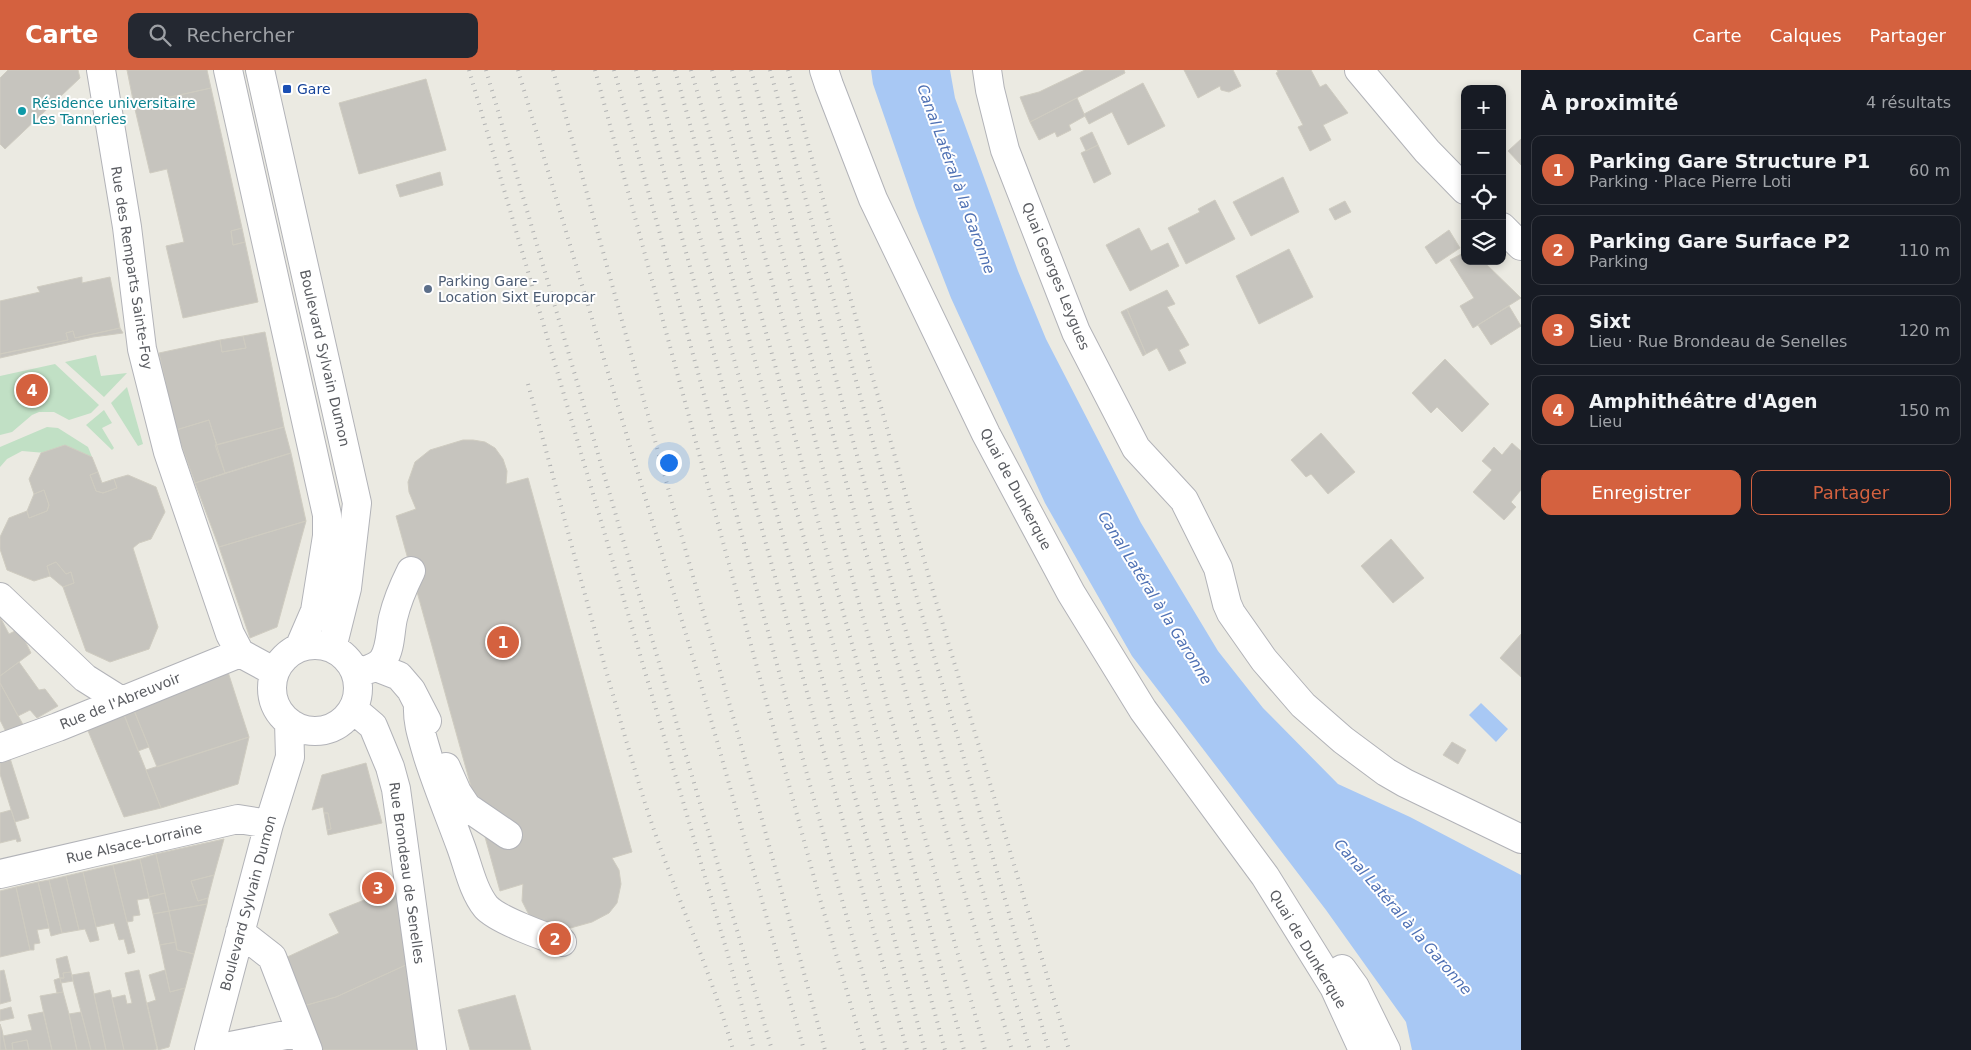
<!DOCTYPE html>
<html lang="fr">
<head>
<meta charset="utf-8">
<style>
  :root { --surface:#171b24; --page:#242831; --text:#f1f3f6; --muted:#9ea1a6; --line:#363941; --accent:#d4613f }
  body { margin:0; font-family:"DejaVu Sans",sans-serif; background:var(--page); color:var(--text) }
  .controls { position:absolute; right:15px; top:15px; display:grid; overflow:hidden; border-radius:10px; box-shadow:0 2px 8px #0003 }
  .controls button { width:45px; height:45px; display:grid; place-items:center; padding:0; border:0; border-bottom:1px solid var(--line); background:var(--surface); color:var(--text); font:25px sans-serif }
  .you { position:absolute; left:668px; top:392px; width:18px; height:18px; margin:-12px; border:4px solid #fff; border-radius:50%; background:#1a73e8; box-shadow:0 0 0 8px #1a73e833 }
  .badge { display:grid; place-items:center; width:32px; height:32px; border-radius:50%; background:var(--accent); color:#fff; font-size:16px; font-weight:700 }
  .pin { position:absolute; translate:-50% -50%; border:2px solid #fff; box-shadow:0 1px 5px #0006 }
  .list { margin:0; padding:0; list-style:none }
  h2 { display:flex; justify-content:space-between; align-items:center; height:65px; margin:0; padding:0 20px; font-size:21px }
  h2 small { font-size:16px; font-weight:400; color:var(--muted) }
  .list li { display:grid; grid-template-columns:32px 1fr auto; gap:15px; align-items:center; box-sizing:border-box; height:70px; margin:0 10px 10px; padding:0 10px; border:1px solid var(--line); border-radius:10px }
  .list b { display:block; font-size:19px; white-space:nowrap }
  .list p { margin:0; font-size:16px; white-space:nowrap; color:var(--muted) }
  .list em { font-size:16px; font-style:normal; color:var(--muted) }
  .actions { display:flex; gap:10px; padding:15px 20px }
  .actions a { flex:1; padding:11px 0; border:1px solid var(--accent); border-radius:10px; text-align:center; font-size:18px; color:var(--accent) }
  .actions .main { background:var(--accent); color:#fff }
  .icon { flex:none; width:28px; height:28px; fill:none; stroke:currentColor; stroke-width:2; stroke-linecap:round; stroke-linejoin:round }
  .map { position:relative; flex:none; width:1521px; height:980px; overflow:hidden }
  header { display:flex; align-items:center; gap:30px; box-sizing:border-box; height:70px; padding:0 25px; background:var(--accent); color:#fff }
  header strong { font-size:24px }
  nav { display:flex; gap:28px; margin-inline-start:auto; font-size:18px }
  .search { width:350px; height:45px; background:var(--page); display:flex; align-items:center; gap:12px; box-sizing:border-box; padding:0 18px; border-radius:10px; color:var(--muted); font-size:19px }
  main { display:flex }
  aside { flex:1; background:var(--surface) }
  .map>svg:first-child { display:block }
  .green { fill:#c1e0c5 }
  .water { fill:#a8c8f4 }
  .building { fill:#c6c4be; stroke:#cfccc1 }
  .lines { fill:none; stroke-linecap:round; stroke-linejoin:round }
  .minor-casing { stroke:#b2b3b8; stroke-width:30 }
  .minor { stroke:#fff; stroke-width:28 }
  .rail { stroke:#b2b3b3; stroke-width:4; stroke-dasharray:1 6; stroke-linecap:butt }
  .transit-dot { fill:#1a4fb4; stroke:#fff; stroke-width:2 }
  .culture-dot { fill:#0f9aa8; stroke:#fff; stroke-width:2 }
  .service-dot { fill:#5c6f8a; stroke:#fff; stroke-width:2 }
  .labels { text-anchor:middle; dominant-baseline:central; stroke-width:4; stroke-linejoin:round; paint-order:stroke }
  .transit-label { font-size:14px; fill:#164399; stroke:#fff; text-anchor:start }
  .culture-label { font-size:14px; fill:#0d838f; stroke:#fff; text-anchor:start }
  .street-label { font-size:14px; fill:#5a5c61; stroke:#fff }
  .service-label { font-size:14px; fill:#4e5e75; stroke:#fff; text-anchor:start }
  .water-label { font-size:15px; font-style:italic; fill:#4f71b4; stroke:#fff }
</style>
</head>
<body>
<header>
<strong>Carte</strong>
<div class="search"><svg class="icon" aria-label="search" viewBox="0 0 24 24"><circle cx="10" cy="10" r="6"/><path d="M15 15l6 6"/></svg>Rechercher</div>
<nav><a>Carte</a><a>Calques</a><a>Partager</a></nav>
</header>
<main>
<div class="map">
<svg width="1521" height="980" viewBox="0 0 1521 980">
  <rect width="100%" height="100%" fill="#ebeae2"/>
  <path class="green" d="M96 285 101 306 127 303 104 327 65 292Z
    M55 294 99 335 91 343 69 350 54 342H39L32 345 12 362 0 365V306Z
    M127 317 143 374 138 376 111 333Z
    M104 340 112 353 102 358 114 378 112 380 86 355Z
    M47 357 58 358 88 377 92 387 22 381 7 389 0 397V377Z"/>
  <path class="water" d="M871 0H950L955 28 1018 201 1046 269 1141 453 1218 581 1263 638 1338 714 1410 747 1521 805V980H1412L1406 952 1326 840 1132 586 1045 433 951 228 916 138 873 14Z
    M1481 633 1508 659 1496 672 1469 645Z"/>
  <path class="building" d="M8 0H78L80 8 5 79 0 74V8Z
    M127 0H207L211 18 134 35Z
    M1085 0H1124L1125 3 1030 52 1020 27 1039 22Z
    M1184 0H1233L1241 16 1229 22 1221 20 1220 16 1198 28Z
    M1277 0H1311L1320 17 1326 14 1348 43 1323 55 1331 70 1310 81 1298 57 1303 55 1276 3 1278 2Z
    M426 9 446 80 359 104 339 33Z
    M1143 13 1165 56 1128 75 1112 42 1089 54 1084 44Z
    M211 18 242 158 231 161 233 175 245 172 258 232 183 248 166 176 184 172 167 99 150 103 134 35Z
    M1077 28 1085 46 1069 55 1071 60 1057 67 1055 62 1039 70 1030 52Z
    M1092 62 1098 75 1086 81 1080 68Z
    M1521 69V95L1508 81Z
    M1098 75 1111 104 1094 113 1081 83Z
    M440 102 443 115 400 127 396 115Z
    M1283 107 1299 142 1251 166 1233 132Z
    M1215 130 1235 169 1186 194 1168 158 1200 142 1198 139Z
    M1345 131 1351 142 1335 150 1329 139Z
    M242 158 245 172 233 175 231 161Z
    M1139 158 1151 181 1168 173 1179 196 1130 221 1106 175Z
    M1449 160 1460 178 1436 194 1425 177Z
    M1289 179 1313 227 1259 254 1236 206Z
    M1465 182V191H1483L1521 228 1473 258 1460 236 1474 228 1450 190Z
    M82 207V213L110 207 120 258 75 268 73 261 66 263 68 270 0 284V231L40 222 37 217Z
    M1167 220 1175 234 1167 237 1189 275 1179 280 1186 293 1169 301 1157 278 1146 284 1127 239Z
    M1509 236 1521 256 1491 275 1478 255Z
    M1127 239 1146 284 1143 286 1121 242Z
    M120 258 123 263 93 267 0 288V284L68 270 66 263 73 261 75 268Z
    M265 262 284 357 217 375 209 350 176 360 159 283 220 270 222 282 246 278 243 266Z
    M243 266 246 278 222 282 220 270Z
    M1445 289 1489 334 1462 362 1437 337 1431 343 1412 323Z
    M209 350 225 403 195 413 176 360Z
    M284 357 291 383 225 403 215 375Z
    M1321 363 1355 402 1328 424 1311 404 1306 407 1291 390Z
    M463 370H473L485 372 495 378 503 389 507 401 506 414 528 408 632 782 612 788 619 800 621 814 617 833 609 843 592 852 567 859 537 852 528 843 522 831 523 814 500 821 396 446 416 439 409 422 408 412 415 392 430 380Z
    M1512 373 1521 381V420L1511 432 1516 437 1504 450 1473 422 1492 400 1482 391 1494 377 1502 385Z
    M65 375 92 387 98 402 90 405 96 421 103 423 117 418 114 409 128 405 156 417 165 442 151 469 139 473 133 478 158 557 149 579 110 592 86 581 63 517 74 513 71 502 66 504 56 492 47 496 50 506 34 511 7 500 0 479V467L9 448 27 441 29 448 47 441 49 435 44 420 34 424 29 409 41 383Z
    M291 383 306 451 219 477 195 413Z
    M98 402 102 413 114 409 117 418 103 423 96 421 90 405Z
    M44 420 49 435 47 441 29 448 27 441 34 424Z
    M306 451 277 557 250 568 219 477Z
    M1391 469 1424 508 1393 533 1361 496Z
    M56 492 66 504 71 502 74 513 63 517 50 506 47 496Z
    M0 547 9 564 19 559 31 583 0 606Z
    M1521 564V607L1500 588Z
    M19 592 39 620 45 619 58 636 37 648 30 640 18 646 0 613V606Z
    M228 602 249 667 157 697 133 638Z
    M0 613 26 660 8 666 0 650Z
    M133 638 149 677 138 681 123 642Z
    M123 642 161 738 124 747 86 656Z
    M249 667 238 714 161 738 146 700Z
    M1452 672 1466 680 1458 694 1443 685Z
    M9 685 29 748 15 752 0 704V688Z
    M366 693 382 753 328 765 327 760 331 759 328 743H324L323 737 312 740 322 705Z
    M11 740 21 771 17 772 16 769 0 773V743Z
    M324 743H328L331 759 327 760Z
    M224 769 214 805 191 811 198 831 208 828 207 834 169 841 156 784Z
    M156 784 165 823 149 827 140 789Z
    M140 789 149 828 137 830 140 845 133 846V851L127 852 113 795Z
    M113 795 127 852 135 882 128 884 124 869 119 870 114 853 96 857 83 802Z
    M83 802 99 870 90 872 85 859 79 860 66 806Z
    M214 805 208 828 198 831 191 811Z
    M66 806 79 860 62 863 49 810Z
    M389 807 393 819 368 829 362 817Z
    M49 810 62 863 51 866 38 812Z
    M38 812 49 858 37 860 40 873 34 874V880H30L16 817Z
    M16 817 30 880 0 887V821Z
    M397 817 408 894 336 927 303 936 283 889 339 863 329 844Z
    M165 823 169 841 153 844 149 827Z
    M207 834 194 884 177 880 169 841Z
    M169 841 176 872 160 875 153 844Z
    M176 872 177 880 194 884 185 918 170 922 160 875Z
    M67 886 71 902 63 903 64 908H60L56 889Z
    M408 894 418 980H321L303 936 336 927Z
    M4 900 11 931 0 934V901Z
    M139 900 157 979 154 980H124L112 928 125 925 127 934 132 933 125 903Z
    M165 900 170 922 185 918 169 977 158 980 147 933 156 930 149 905Z
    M71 902 73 911 61 913 60 908H64L63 903Z
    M89 902 94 924 106 980H91L73 911 72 905Z
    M60 908 63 922 57 923 54 910Z
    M110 920 112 928 124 980H106L94 924Z
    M63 922 69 944 77 980H52L40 926Z
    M515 925 531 980H470L458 940Z
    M11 937 14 948 0 951V940Z
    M43 942 52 980H29L27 970 12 973 13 980H6L3 966 32 960 28 945Z
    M81 942 91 980H77L69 944Z
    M0 954 2 960 6 980H0Z
    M27 970 29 980H13L12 973Z"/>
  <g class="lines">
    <g class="minor-casing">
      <path id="minor" d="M101 0 127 157 142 279 168 382 230 564 240 583 275 602
        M228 0 327 445V466L315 541 299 578
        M260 0 357 433 347 518 332 578
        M824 0 829 15 873 129 986 364 1071 523 1143 640 1265 806 1334 917 1363 980
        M987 0 990 20 1005 80 1076 262 1136 378 1184 430 1218 498 1227 534 1231 543 1264 590 1303 635 1343 670 1386 702 1405 713 1521 769
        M1359 0 1427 81 1465 120
        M1502 157 1521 176
        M0 527 85 608 120 630
        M272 618a43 43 0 1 1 86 0a43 43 0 1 1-86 0Z
        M376 597 399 606 411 620 427 651
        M360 602C369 599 377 598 383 590 391 578 390 561 393 548 397 531 403 517 411 501
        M418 635C417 654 423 669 428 687 438 718 450 747 461 777 468 796 473 821 486 837 498 850 545 867 562 872
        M353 639 373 656 390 697 396 719 432 980
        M0 678 58 657 240 583
        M446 697 457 722 467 737 508 765
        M0 804 238 749 269 754
        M240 862 272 887 308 980
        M1342 899 1355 917 1386 980
        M209 980 269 754 290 687 289 652
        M210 980 301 962"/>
    </g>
    <use href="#minor" class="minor"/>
    <path class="rail" d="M469 0 725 875 754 980
      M486 0 772 980
      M518 0 704 625 804 980
      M553 0 675 443 755 724 825 980
      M595 0 818 822 864 980
      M614 0C707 326 790 655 885 980
      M636 0 788 554 907 980
      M654 0 925 980
      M675 0 945 980
      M691 0 767 266 964 980
      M712 0 786 261 863 548 985 980
      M732 0C822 327 912 655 1012 980
      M751 0 899 538 1030 980
      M770 0 899 466 1049 980
      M788 0 834 170 930 511 1069 980
      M528 314C566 453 602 593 644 730 671 815 709 895 733 980"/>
  </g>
  <rect class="transit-dot" x="282" y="14" width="10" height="10" rx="2.5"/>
  <circle class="culture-dot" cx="22" cy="41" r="5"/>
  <circle class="service-dot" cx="428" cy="219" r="5"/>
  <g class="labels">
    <g class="transit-label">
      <text x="297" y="19">Gare</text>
    </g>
    <g class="culture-label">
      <text x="32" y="33">Résidence universitaire<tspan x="32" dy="16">Les Tanneries</tspan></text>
    </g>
    <g class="street-label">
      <text transform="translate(132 198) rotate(81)">Rue des Remparts Sainte-Foy</text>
      <text transform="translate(1056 206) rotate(68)">Quai Georges Leygues</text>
      <text transform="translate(325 288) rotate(77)">Boulevard Sylvain Dumon</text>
      <text transform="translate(1016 419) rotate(62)">Quai de Dunkerque</text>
      <text transform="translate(120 631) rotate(-22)">Rue de l'Abreuvoir</text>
      <text transform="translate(134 773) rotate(-13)">Rue Alsace-Lorraine</text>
      <text transform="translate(407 803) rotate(82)">Rue Brondeau de Senelles</text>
      <text transform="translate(248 833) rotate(-75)">Boulevard Sylvain Dumon</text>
      <text transform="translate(1308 879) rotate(59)">Quai de Dunkerque</text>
    </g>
    <g class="service-label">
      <text x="438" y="211">Parking Gare -<tspan x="438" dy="16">Location Sixt Europcar</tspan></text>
    </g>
    <g class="water-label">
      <text transform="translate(956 109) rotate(70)">Canal Latéral à la Garonne</text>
      <text transform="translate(1155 528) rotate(58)">Canal Latéral à la Garonne</text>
      <text transform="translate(1403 847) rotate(49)">Canal Latéral à la Garonne</text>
    </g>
  </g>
</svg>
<div class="controls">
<button>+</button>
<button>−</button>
<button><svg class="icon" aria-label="locate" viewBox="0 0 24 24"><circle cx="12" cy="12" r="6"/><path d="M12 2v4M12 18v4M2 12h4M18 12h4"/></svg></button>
<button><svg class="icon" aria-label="layers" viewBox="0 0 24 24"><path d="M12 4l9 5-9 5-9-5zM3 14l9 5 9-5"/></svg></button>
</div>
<div class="you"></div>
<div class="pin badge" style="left:503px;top:572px">1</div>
<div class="pin badge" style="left:555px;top:869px">2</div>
<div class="pin badge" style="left:378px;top:818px">3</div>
<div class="pin badge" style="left:32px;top:320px">4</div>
</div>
<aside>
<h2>À proximité<small>4 résultats</small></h2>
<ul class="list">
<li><span class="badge">1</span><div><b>Parking Gare Structure P1</b><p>Parking · Place Pierre Loti</p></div><em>60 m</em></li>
<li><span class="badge">2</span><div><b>Parking Gare Surface P2</b><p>Parking</p></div><em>110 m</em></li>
<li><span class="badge">3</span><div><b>Sixt</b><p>Lieu · Rue Brondeau de Senelles</p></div><em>120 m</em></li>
<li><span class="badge">4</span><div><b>Amphithéâtre d'Agen</b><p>Lieu</p></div><em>150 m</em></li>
</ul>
<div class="actions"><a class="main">Enregistrer</a><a>Partager</a></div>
</aside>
</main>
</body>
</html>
